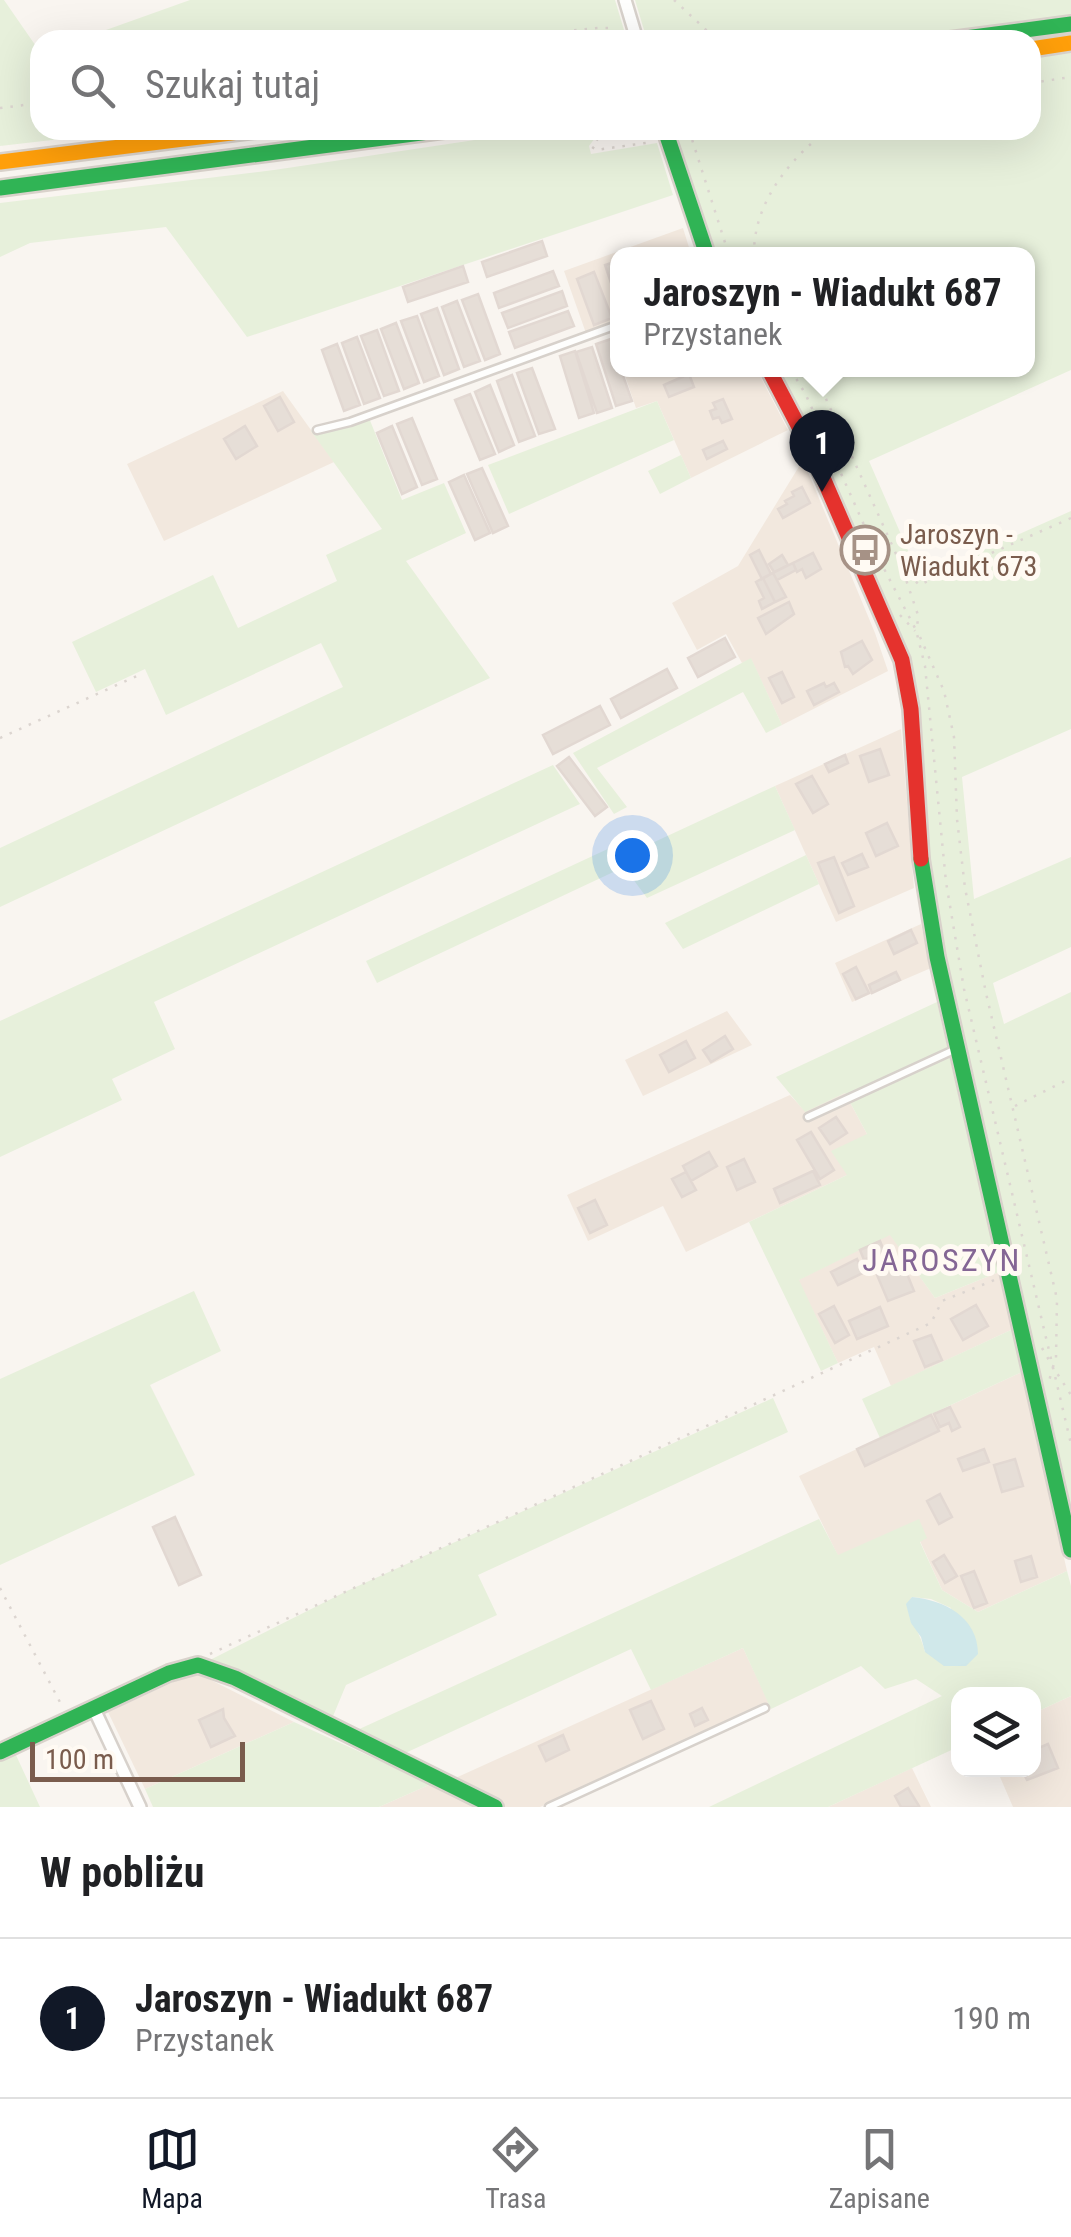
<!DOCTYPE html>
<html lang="pl">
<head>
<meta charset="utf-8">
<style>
  :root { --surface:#fff; --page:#f6f6f6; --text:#202124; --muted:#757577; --line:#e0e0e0; --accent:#111827 }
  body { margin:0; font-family:"Roboto Condensed",sans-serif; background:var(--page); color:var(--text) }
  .controls { position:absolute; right:30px; bottom:30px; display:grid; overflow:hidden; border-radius:20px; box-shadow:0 10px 40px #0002 }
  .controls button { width:90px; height:90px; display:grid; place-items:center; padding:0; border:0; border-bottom:2px solid var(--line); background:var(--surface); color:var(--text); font:50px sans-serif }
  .scale { position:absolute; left:30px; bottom:25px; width:215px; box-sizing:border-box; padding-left:10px; border:5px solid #7a5c4d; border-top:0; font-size:28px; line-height:35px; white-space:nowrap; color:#7a5c4d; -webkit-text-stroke:8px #fffaf3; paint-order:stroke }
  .you { position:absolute; left:632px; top:855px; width:35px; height:35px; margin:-25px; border:8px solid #fff; border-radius:50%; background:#1a73e8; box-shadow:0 0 0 15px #1a73e833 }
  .badge { display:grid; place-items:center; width:65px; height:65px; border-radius:50%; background:var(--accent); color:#fff; font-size:32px; font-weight:700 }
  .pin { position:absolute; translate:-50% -82px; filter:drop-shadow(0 2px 5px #0008) }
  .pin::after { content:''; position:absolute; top:52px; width:35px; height:30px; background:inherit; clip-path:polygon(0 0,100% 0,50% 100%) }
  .popup { position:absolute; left:610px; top:247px; width:425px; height:130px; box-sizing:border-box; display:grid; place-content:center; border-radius:20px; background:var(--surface); filter:drop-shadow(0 2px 8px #0005); font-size:32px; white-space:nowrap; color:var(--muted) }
  .popup b { font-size:38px; color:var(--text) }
  .popup::after { content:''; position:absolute; left:50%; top:100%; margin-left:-20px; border:20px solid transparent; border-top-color:var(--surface) }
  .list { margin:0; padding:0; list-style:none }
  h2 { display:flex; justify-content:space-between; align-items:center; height:130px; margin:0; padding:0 40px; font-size:42px }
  h2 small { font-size:32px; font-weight:400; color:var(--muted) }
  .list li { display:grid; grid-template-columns:65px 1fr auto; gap:30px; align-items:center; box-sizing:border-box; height:160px; padding:0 40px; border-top:2px solid var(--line) }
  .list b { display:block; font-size:38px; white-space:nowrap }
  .list p { margin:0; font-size:32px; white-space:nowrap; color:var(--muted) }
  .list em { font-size:32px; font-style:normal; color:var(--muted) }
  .icon { flex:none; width:55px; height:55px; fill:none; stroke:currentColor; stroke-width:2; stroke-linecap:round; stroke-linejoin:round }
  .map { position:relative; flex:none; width:1071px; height:1807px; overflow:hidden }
  .search { position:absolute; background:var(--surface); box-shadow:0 10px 40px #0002; left:30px; right:30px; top:30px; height:110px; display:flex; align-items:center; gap:25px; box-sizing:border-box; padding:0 35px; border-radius:30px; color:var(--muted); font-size:38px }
  .sheet { height:290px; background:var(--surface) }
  nav { display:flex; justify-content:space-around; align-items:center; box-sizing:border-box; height:140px; border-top:2px solid var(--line); background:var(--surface); font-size:28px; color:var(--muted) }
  nav a { display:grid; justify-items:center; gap:5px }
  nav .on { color:var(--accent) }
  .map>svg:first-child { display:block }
  .residential { fill:#f2e8de }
  .green { fill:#e7f0db; fill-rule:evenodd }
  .water { fill:#d0e8ea }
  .building { fill:#e6ded7; stroke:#e2d8d2; stroke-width:2.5 }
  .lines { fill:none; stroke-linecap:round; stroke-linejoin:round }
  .lane-casing { stroke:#d7d1cb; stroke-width:11 }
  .street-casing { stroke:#d7d1cb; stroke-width:16 }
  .fast-casing { stroke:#d9d2cb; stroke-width:20 }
  .slow-casing { stroke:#d9d2cb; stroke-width:20 }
  .jam-casing { stroke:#d9d2cb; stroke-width:20 }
  .path { stroke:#dcd5d0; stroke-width:2.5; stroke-dasharray:2.5 8; stroke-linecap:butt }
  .lane { stroke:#fefefd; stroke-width:6 }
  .street { stroke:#fefefd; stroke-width:11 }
  .fast { stroke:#30b455; stroke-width:15 }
  .slow { stroke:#ff9f0a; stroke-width:15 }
  .jam { stroke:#e5322d; stroke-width:15 }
  .labels { text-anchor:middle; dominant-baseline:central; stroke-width:10; stroke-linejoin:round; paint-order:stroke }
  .poi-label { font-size:28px; fill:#7a5c4d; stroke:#fffaf3; text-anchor:start }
  .quarter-label { font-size:32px; letter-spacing:2.5px; fill:#846695; stroke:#fffaf3 }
</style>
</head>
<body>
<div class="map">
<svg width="1071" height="1807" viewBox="0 0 1071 1807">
  <rect width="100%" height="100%" fill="#f9f5f0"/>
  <path class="residential" d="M683 228 691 254 617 255V353L608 329 587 336 564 271Z
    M623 370H757L788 430 691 478 657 401 636 408Z
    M283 391 334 462 164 541 127 464Z
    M803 460 875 633 888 671 782 725 751 659 742 663 726 634 697 650 672 603 738 566Z
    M901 729 914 888 836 922 775 786Z
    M921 924 931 968 852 1002 835 963Z
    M727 1011 752 1045 643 1096 625 1060Z
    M845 1093 867 1134 847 1175 686 1252 663 1206 588 1241 567 1195 790 1095 805 1111Z
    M890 1234 935 1298 999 1272 1013 1329 891 1386 874 1347 838 1363 798 1280Z
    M1022 1372 1067 1571 978 1612 942 1590 920 1541 838 1556 799 1476Z
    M743 1648 769 1703 540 1807H505L451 1780Z
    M195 1672 294 1722 145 1789 108 1712Z
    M1071 1696V1807H1013L997 1770H1034V1713Z
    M912 1768 931 1807H828Z
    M431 1784 484 1807H379Z"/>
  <path class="green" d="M0 0H4L40 52V130H139L0 146Z
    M190 0H615L627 40H78Z
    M635 0H1071V370L869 461 920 578 1071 511V729L962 777 974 899 1071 857V947L993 983 1004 1024 1071 992V1522L943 957 925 833 905 652 847 509 775 370H1027V255L716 254 673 130H1031V40H647Z
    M542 130H601L589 146 591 154 657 143 673 195 247 337 166 227 30 243 0 257V203L274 170Z
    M657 401 674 440 509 514 488 465Z
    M367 413 402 500 444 483 466 533 406 561 490 678 0 907V848L343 687 321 643 166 715 145 669 96 692 72 642 213 575 238 628 337 581 326 555 382 529 311 431Z
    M681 455 691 478 660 494 648 471Z
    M751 658 782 725 766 733 743 692 597 768 627 807 614 814 573 753Z
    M553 765 580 804 154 1002 175 1049 112 1079 122 1100 0 1157V1021Z
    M775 786 795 830 647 898 624 867 377 983 366 961 612 847 620 858Z
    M806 855 819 884 683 949 665 923Z
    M937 1002 999 1272 935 1298 890 1235 799 1280 838 1363 821 1371 749 1222 847 1175 831 1151 867 1134 845 1093 805 1112 776 1077Z
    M194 1291 221 1351 150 1385 195 1475 0 1565V1379Z
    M1013 1329 1022 1372 880 1438 862 1399Z
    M773 1398 788 1432 478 1575 497 1615 346 1685 331 1721 208 1661 347 1591Z
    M819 1519 838 1555 919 1519 927 1538 920 1542 942 1590 978 1612 1067 1571 1071 1586V1696L1034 1713V1694H958V1747L828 1807H709L942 1696 916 1679 885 1689 861 1666 771 1709 743 1648 651 1690 631 1649 401 1755 355 1731ZM912 1597 931 1599 951 1608 925 1652C921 1635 911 1622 907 1604Z
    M294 1722 431 1784 379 1807H153L145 1789Z
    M15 1753 40 1807H0V1759Z"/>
  <path class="water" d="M912 1597C944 1600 978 1617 978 1654L966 1666H944L925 1652 921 1637 911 1623 906 1604Z"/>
  <path class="building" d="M542 241 547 256 487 277 482 262Z
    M617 261V281L611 283 605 265Z
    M463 266 468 282 408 302 403 287Z
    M553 271 559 286 499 308 494 293Z
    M594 272 612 318 594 325 577 279Z
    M562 291 567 306 508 328 502 313Z
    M478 294 500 354 485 360 462 300Z
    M457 301 480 361 464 367 442 307Z
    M437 308 459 369 444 375 421 314Z
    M568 311 574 326 515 348 509 332Z
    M417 316 439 376 424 382 401 321Z
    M396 323 419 383 404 389 381 329Z
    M377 330 399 391 384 396 361 336Z
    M357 337 380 398 364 404 342 343Z
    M611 339 617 370H621L632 401 616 406 596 344Z
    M337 344 360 405 344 411 322 350Z
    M592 347 612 408 597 413 576 352Z
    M575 351 594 413 579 418 560 356Z
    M532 368 555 429 539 434 517 373Z
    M689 374 694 387 669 397 664 385Z
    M512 375 535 436 519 442 497 381Z
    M490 385 514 445 499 452 475 392Z
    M470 394 495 454 480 460 455 400Z
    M280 397 294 422 278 431 264 406Z
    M723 399 732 419 722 423 719 417 713 419 710 411 716 409 713 403Z
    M412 418 437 479 422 485 397 424Z
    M245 426 257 446 236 459 224 439Z
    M392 426 417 487 402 494 377 433Z
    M723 441 727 449 707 459 703 450Z
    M482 468 508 526 493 533 467 474Z
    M464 475 490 533 475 540 449 482Z
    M802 487 810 503 783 518 778 509 787 504 785 501 794 496 792 492Z
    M759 550 771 574 762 579 750 555Z
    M813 553 821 569 806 578 802 569 797 572 793 563Z
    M782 555 788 565 774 572 769 564Z
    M793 563 796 570 777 580 773 573Z
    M773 573 786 597 775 602 763 578Z
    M763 578 775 602 762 609 759 601 764 598 756 582Z
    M789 602 794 614 766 634 758 618Z
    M725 638 735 657 698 677 688 658Z
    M862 641 872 660 853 674 848 666 845 667 841 652Z
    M667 669 677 688 621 718 611 699Z
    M782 672 794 697 782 703 769 678Z
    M824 683 826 687 834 683 839 692 814 705 807 691Z
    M600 706 610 725 553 754 543 735Z
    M880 749 889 775 869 782 860 756Z
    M845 755 848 763 829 772 825 764Z
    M569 757 607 807 595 816 557 766Z
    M812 776 828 804 813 813 796 784Z
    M887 823 898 846 876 856 866 833Z
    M862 854 868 867 848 875 842 863Z
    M834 857 854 906 839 913 818 863Z
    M911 930 917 943 894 954 888 941Z
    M856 967 869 993 856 999 843 974Z
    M896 972 900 980 872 993 869 985Z
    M725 1036 733 1049 711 1062 703 1050Z
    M686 1041 695 1058 669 1072 660 1055Z
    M836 1117 847 1133 830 1144 819 1128Z
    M811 1132 834 1170 820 1179 797 1140Z
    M709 1152 717 1166 691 1181 683 1166Z
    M744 1159 755 1182 737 1190 727 1167Z
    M813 1171 820 1185 780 1203 774 1189Z
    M686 1172 696 1190 682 1197 672 1179Z
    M595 1200 607 1225 590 1233 578 1208Z
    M880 1241 884 1251 864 1260 860 1250Z
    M857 1259 863 1273 838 1285 831 1272Z
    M903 1264 914 1291 888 1301 877 1275Z
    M976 1305 988 1326 963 1340 951 1319Z
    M834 1306 849 1335 835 1343 819 1314Z
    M880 1307 888 1326 857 1339 849 1321Z
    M931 1335 942 1360 925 1367 914 1341Z
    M950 1407 960 1427 952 1431 949 1423 940 1427 934 1414Z
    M931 1415 939 1431 865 1466 857 1449Z
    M984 1449 989 1462 963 1471 958 1459Z
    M1015 1459 1023 1486 1002 1492 994 1465Z
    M940 1494 952 1517 939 1524 927 1501Z
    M175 1517 201 1575 179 1585 153 1527Z
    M944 1555 957 1576 945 1583 933 1562Z
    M1031 1556 1037 1577 1021 1582 1015 1561Z
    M974 1571 987 1603 974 1608 961 1576Z
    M651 1701 664 1729 643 1739 630 1710Z
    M702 1708 708 1720 695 1726 690 1714Z
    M223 1709 224 1718 235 1736 211 1747 199 1720Z
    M563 1735 569 1750 546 1761 539 1746Z
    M1048 1744 1058 1768 1027 1780 1022 1770H1034V1750Z
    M908 1788 919 1806 917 1807H901L895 1796Z"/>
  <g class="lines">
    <g class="lane-casing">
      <path id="lane" d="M317 430 350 422 617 325
        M808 1117 956 1049
        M549 1807 765 1708"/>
    </g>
    <g class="street-casing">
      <path id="street" d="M625 0 637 40
        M94 1709 140 1807"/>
    </g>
    <g class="fast-casing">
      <path id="fast" d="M950 40 1071 24
        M665 130 707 255
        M0 188 444 130
        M921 859 937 957 1071 1550
        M0 1752 169 1673 198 1665 235 1678 495 1807"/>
    </g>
    <g class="slow-casing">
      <path id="slow" d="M1031 49 1071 43
        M0 162 256 130"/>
    </g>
    <g class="jam-casing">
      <path id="jam" d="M769 370 811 450 902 660 911 709 921 859"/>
    </g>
    <path class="path" d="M674 0 717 40
      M438 40 496 38 598 28H609L623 36
      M607 40 608 30
      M875 40 936 32
      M1031 83 1071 77
      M0 108 40 103
      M604 130 592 147 596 150 652 142
      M689 130 729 255
      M754 255C753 204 789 159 828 130
      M791 370 806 395 881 563 916 630 925 666 946 882 964 989 1071 1444
      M813 370 901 565 918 615 917 631
      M902 566 919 585 1071 518
      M900 615 915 631
      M920 637 944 691 954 737 957 819 965 888 986 993 1057 1299 1056 1358 1053 1367 1071 1395
      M0 738 139 675
      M1015 1106 1071 1078
      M1042 1348 1053 1367 1049 1381
      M0 1588 62 1706
      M210 1654 931 1323 942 1301 997 1279"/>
    <use href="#lane" class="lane"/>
    <use href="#street" class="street"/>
    <use href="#fast" class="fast"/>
    <use href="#slow" class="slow"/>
    <use href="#jam" class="jam"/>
  </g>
  <defs>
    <g id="bus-ring" transform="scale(2.5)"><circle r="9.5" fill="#fffaf3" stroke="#a69286" stroke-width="1.5"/><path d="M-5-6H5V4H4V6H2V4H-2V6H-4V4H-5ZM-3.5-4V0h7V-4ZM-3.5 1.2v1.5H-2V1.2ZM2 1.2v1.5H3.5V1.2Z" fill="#a69286"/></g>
  </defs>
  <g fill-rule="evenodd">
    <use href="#bus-ring" x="865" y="550"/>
  </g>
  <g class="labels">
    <g class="poi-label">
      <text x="900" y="534">Jaroszyn -<tspan x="900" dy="32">Wiadukt 673</tspan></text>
    </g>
    <g class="quarter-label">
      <text x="942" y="1260">JAROSZYN</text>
    </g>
  </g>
</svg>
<div class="controls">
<button><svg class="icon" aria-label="layers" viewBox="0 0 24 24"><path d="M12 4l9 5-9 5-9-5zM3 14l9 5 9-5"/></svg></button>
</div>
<div class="scale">100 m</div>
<div class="you"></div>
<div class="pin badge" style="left:822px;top:492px">1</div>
<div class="popup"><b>Jaroszyn - Wiadukt 687</b>Przystanek</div>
<div class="search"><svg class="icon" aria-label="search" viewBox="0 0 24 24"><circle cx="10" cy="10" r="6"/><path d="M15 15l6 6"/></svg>Szukaj tutaj</div>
</div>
<section class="sheet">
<h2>W pobliżu<small></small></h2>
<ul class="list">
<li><span class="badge">1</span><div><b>Jaroszyn - Wiadukt 687</b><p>Przystanek</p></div><em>190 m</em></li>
</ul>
</section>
<nav>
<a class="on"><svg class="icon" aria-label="map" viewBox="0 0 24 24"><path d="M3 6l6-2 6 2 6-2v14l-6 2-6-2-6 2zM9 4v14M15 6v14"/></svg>Mapa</a>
<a><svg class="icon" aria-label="directions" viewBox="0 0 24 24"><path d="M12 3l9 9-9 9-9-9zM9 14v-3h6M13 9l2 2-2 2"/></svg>Trasa</a>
<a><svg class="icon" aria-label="saved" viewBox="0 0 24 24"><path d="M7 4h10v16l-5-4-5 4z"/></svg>Zapisane</a>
</nav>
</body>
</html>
